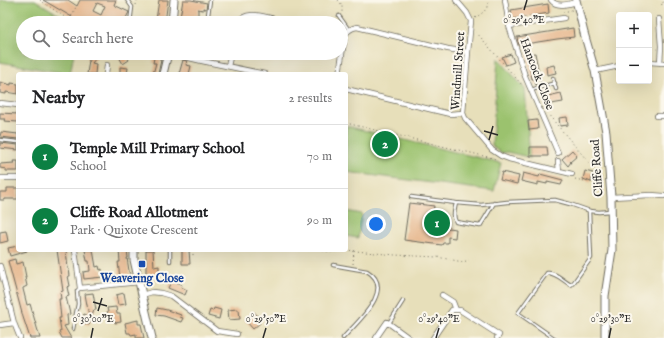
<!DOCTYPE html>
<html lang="en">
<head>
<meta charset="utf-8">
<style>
  :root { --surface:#fff; --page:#f2f2f2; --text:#202124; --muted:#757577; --line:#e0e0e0; --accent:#0b8043 }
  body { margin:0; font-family:"IM FELL English",serif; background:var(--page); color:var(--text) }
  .controls { position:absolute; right:12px; top:12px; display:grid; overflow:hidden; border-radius:4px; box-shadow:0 4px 16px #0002 }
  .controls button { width:36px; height:36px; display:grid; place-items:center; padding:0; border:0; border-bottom:1px solid var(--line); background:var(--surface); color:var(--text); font:20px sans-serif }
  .you { position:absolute; left:376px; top:224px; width:14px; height:14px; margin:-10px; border:3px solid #fff; border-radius:50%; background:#1a73e8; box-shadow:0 0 0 6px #1a73e833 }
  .badge { display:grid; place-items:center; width:26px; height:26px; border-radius:50%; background:var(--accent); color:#fff; font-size:13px; font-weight:700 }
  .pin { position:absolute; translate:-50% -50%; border:2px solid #fff; box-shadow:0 1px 4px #0006 }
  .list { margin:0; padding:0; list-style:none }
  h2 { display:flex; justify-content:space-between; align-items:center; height:52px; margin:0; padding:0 16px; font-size:17px }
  h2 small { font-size:13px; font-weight:400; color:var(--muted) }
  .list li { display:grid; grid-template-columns:26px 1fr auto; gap:12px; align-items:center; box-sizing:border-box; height:64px; padding:0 16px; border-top:1px solid var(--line) }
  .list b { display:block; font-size:15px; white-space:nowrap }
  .list p { margin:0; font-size:13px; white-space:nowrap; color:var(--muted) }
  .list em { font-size:13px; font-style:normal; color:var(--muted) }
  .icon { flex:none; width:22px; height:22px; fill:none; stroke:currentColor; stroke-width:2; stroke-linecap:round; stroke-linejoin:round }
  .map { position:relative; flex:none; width:664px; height:338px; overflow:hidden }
  .search { position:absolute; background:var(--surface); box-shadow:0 4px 16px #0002; left:16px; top:16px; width:332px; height:44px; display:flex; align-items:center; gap:10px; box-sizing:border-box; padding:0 14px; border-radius:22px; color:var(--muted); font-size:15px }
  .panel { position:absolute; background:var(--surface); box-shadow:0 4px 16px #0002; left:16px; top:72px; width:332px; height:180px; border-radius:4px }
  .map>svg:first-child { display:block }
  .green { fill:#9bc26e; stroke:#63764c }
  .building { fill:#e4b083; fill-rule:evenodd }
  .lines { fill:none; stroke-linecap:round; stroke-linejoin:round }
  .lane-casing { stroke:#6d6a5d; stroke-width:4.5 }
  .street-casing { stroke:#6d6a5d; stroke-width:6 }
  .secondary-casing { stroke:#6d6a5d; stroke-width:9 }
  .path { stroke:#6d6a5d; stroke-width:1; stroke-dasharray:1 3; stroke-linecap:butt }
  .lane { stroke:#fff; stroke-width:2.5 }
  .street { stroke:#fff; stroke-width:4.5 }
  .secondary { stroke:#fff; stroke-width:7 }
  .ticks { fill:none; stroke:#2b2b2b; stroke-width:1.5 }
  .transit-dot { fill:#1a4fb4; stroke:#fbf7ec; stroke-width:1.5 }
  .labels { text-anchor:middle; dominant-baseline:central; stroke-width:4; stroke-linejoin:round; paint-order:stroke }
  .street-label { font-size:12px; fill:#2b2b2b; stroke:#fbf7ec }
  .transit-label { font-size:12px; font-weight:bold; fill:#164399; stroke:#fbf7ec }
  .ticks-label { font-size:10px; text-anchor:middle; fill:#2b2b2b; stroke:#fbf7ec; stroke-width:4; stroke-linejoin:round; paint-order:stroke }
</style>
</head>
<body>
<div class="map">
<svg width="664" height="338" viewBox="0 0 664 338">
  <rect width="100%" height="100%" fill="#fbf7ec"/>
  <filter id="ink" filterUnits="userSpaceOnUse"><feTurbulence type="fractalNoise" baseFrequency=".025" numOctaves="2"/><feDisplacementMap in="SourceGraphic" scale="8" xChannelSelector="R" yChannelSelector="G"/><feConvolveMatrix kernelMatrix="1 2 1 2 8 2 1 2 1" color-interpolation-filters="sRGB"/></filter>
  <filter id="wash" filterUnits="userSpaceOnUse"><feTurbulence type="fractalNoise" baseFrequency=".012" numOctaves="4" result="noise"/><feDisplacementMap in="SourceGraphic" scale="16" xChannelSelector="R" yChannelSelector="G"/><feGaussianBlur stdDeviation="0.9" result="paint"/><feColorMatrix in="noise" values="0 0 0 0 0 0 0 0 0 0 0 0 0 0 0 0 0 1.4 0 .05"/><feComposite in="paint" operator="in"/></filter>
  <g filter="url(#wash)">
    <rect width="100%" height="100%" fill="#e7dfba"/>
    <path class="green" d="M0 0H35L73 23H23V53H74L70 74 0 62Z
      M498 58 525 89 530 159 528 157 507 152 502 153 495 149 492 145Z
      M346 126 501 163 494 191 346 172Z
      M346 211 362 214 358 238 346 236Z"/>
    <g id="blocks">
      <path class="building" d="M43 0H68L77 6 80 0H116L114 5 129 12 125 20 124 19 122 23H80L71 19 72 17ZM97 3 105 6 101 15 93 11Z
        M159 0H168L165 23H158V20H156Z
        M183 0H191L207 3 206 9 203 8V10L198 9V16L195 15 194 20H189V23H179Z
        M548 4 549 13 512 19 511 10Z
        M573 28 574 37 557 39 519 45 518 42 517 37Z
        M91 53H100L92 63 96 64 95 74H87L89 60 87 58Z
        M122 53H125L129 60 123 64 118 55Z
        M155 53H161L160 60H161L158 74H153L156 63H153Z
        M535 53 541 84 536 85 535 79H532L527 54Z
        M511 54 514 62 506 65 502 57Z
        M183 60 187 61 186 65 191 66 189 74H179Z
        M554 65 556 73 547 75 546 67Z
        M120 67 128 68 127 74H120Z
        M0 82 11 85V83L18 84V94L6 92V94L0 93Z
        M561 93 563 102 545 105 544 97Z
        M0 113 18 114V122L4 121 5 119H0Z
        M567 117 568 125 560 126 559 118Z
        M537 120 538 129 529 130 528 121Z
        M1 132 18 134V139L0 137Z
        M0 143 18 145V150L0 148Z
        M530 147H547L548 156H530Z
        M572 150 577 156 570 162H571L568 166 562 159Z
        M13 161H18V171H6V169L0 168V164L14 163Z
        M585 171 593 173 591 182 583 179Z
        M502 172 519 176 517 184 500 180Z
        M523 173 539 177 540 174 563 180 561 185 547 182V184L538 182V185L521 181Z
        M7 188H18V199H5V200H0V192H7Z
        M409 203 434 206 431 226 456 229 455 238 448 237V243H443L442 245 404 240Z
        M6 231 8 241 0 243V232Z
        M18 246V250H27V251L10 256 8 248Z
        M57 250H66L68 269H69L70 276H68L70 286 67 287 69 296 66 297 70 314 67 315 68 325 64 326 71 338H62L59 332 61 331 59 318H61L59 299H61L60 292 63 291Z
        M85 250H93L96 267 99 266 100 270 102 269 103 277 84 279 83 272 90 271 89 261H87Z
        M119 250H127L128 258H127L130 277 120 278 118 262H120Z
        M146 250H153L154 267 159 266V274H146Z
        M182 250H189L190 264H182Z
        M15 259 16 264 23 262 26 277H25L27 286 23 288V289L27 305 30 304 40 338H30L23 317 8 261Z
        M172 280 182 285 181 287 187 290 185 295 168 288Z
        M93 293 96 310H94L89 325 81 322 84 314 89 316 85 294Z
        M124 293 126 304 118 305 116 295Z
        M116 307 117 314H120L121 322 115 323 114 320 108 321 106 313 108 312 107 308Z
        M157 308 167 310 181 315 180 317 183 318 181 322 164 316 156 315Z
        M214 308 221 310 219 319 208 316 210 310 213 311Z
        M237 309V310H239L240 319 229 320 228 310Z
        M254 312 258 316 256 318 260 323 253 329 245 320Z
        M138 320V324H141L144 338H136V334L131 335 130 333H127L125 323Z"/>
    </g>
  </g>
  <g filter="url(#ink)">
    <use href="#blocks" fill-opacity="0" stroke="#6d6a5d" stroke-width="1"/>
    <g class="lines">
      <g class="lane-casing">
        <path id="lane" d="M127 0 132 7 130 23
          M339 16 349 30
          M207 23 210 0
          M202 61 204 53
          M553 78 556 89
          M531 90 555 83
          M0 140 18 142
          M411 197 456 203
          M494 203 485 218 480 226 456 222C452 216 455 209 456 203L481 205 507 202 555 200 570 204 590 211 599 212 610 211
          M170 261V250
          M333 265 367 271C397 289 356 323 343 338
          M389 323 403 301
          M73 329 78 304 77 291 80 288
          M554 338 518 313 547 273C556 272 563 281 571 285L574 282 589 261 591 258 589 211"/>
      </g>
      <g class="street-casing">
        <path id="street" d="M456 0 467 13 471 21 468 52 463 113 465 118 492 150 501 156 509 159 572 174
          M505 0 509 26 525 76 558 153
          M551 0C557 8 568 4 577 2
          M659 19 661 46 660 63
          M237 23C246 10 262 16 275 19
          M509 26 564 18
          M168 53 202 61 265 74
          M649 62 664 63
          M228 66 231 53
          M595 71 619 66
          M106 74 107 65
          M339 74 345 35C348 30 351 28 357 27L448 49 468 52
          M346 89 450 114 463 113
          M0 103 18 105
          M657 116H664
          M558 161 559 171
          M0 178H18
          M611 197 651 195 664 196
          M75 250 80 288 139 282
          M0 266 14 323 20 338
          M142 295 152 292 161 293 171 296 217 331 237 334
          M442 295 453 302 456 310
          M0 325 14 323
          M376 338 387 322 409 338
          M433 338 452 310H460L499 335 497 338"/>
      </g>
      <g class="secondary-casing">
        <path id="secondary" d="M576 0 584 33 595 71 606 132 611 197 612 250 605 296V338
          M172 23 174 0
          M163 74 168 53
          M134 250V260L152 338"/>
      </g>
      <path class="path" d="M40 0 69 20 75 23
        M338 0 342 5V13
        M136 5 137 0
        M662 5 661 3 664 2
        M563 12 572 10
        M475 18C482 13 489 10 488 0
        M68 23 77 5
        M476 32 522 85
        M144 53 154 57H161
        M547 113 603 179
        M346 123 496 159H497
        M575 179 603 185
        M193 250V258
        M319 250 331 252 344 250
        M346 250 395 255 437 257 463 262 469 260
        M353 264 354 251"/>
      <use href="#lane" class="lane"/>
      <use href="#street" class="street"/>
      <use href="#secondary" class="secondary"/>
    </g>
  </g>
  <path class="ticks" d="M524 10 527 0M484 131 498 135M489 140 493 126M93 302 107 306M98 311 102 298M91 338 93 328M263 338 266 328M436 338 439 328M609 338 611 328"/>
  <rect class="transit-dot" x="138" y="260" width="8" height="8" rx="2"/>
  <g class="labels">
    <g class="street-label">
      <text transform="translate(458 71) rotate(-86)">Windmill Street</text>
      <text transform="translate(537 74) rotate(69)">Hancock Close</text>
      <text transform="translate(597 168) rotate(-94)">Cliffe Road</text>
    </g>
    <g class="transit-label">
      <text x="142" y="278">Weavering Close</text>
    </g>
  </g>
  <g class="ticks-label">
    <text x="524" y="23">0°29'40"E</text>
    <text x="93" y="322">0°30'00"E</text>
    <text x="266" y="322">0°29'50"E</text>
    <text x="439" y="322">0°29'40"E</text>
    <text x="611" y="322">0°29'30"E</text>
  </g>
</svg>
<div class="controls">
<button>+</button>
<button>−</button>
</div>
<div class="you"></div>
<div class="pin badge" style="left:437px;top:223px">1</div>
<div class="pin badge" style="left:385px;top:144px">2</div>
<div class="search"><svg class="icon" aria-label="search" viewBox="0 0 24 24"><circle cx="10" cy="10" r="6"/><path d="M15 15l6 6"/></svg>Search here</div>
<section class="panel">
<h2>Nearby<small>2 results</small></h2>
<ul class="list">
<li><span class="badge">1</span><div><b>Temple Mill Primary School</b><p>School</p></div><em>70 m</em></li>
<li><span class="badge">2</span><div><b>Cliffe Road Allotment</b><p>Park · Quixote Crescent</p></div><em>90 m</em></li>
</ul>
</section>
</div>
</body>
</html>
